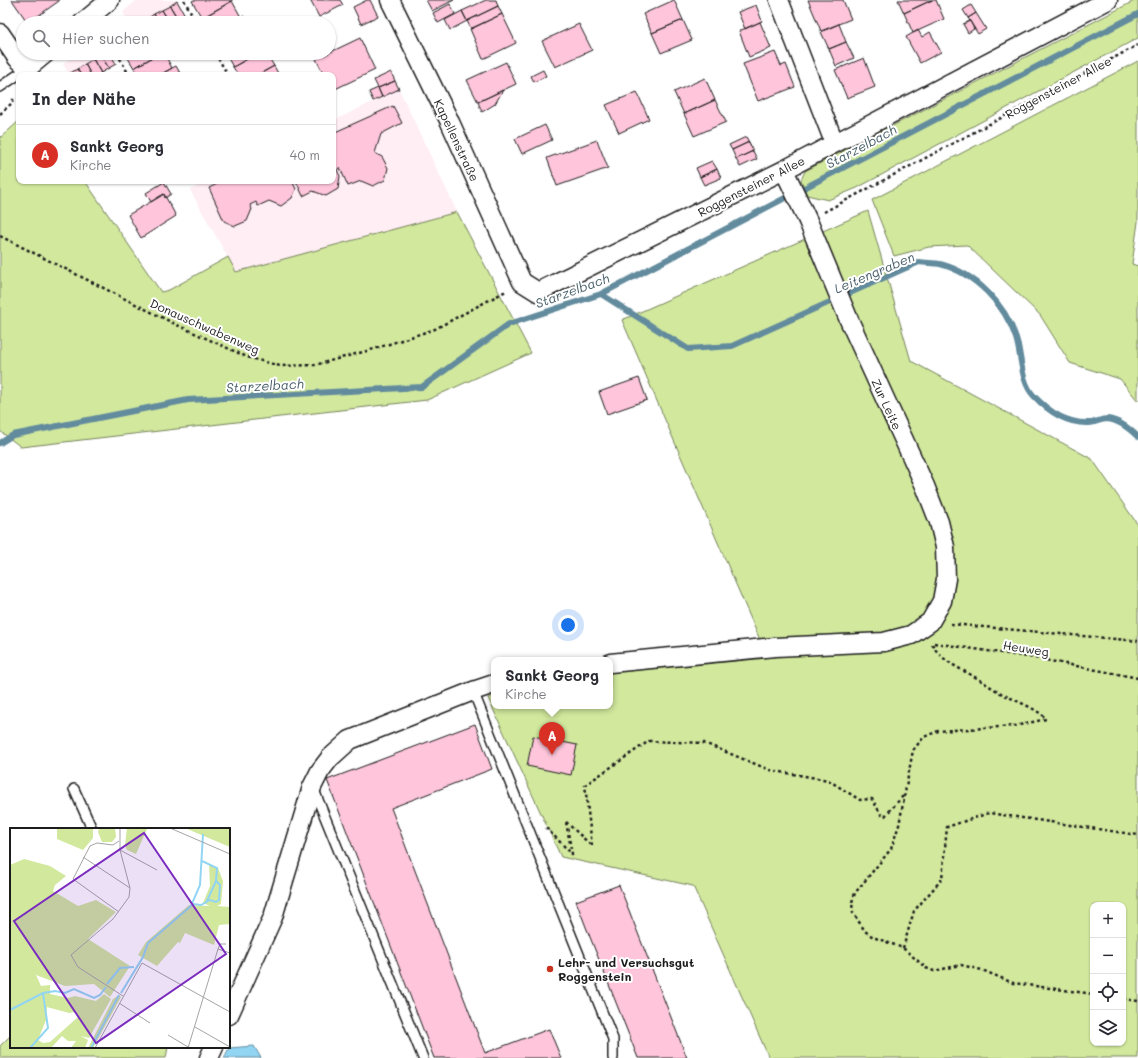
<!DOCTYPE html>
<html lang="de">
<head>
<meta charset="utf-8">
<style>
  :root { --surface:#fff; --page:#f7f7f7; --text:#2b2b33; --muted:#7c7c81; --line:#e1e1e2; --accent:#d93025 }
  body { margin:0; font-family:Mali,sans-serif; background:var(--page); color:var(--text) }
  .controls { position:absolute; right:12px; bottom:12px; display:grid; overflow:hidden; border-radius:8px; box-shadow:0 1px 3px #0004 }
  .controls button { width:36px; height:36px; display:grid; place-items:center; padding:0; border:0; border-bottom:1px solid var(--line); background:var(--surface); color:var(--text); font:20px sans-serif }
  .you { position:absolute; left:568px; top:625px; width:14px; height:14px; margin:-10px; border:3px solid #fff; border-radius:50%; background:#1a73e8; box-shadow:0 0 0 6px #1a73e833 }
  .badge { display:grid; place-items:center; width:26px; height:26px; border-radius:50%; background:var(--accent); color:#fff; font-size:13px; font-weight:700 }
  .pin { position:absolute; translate:-50% -33px; filter:drop-shadow(0 1px 2px #0008) }
  .pin::after { content:''; position:absolute; top:21px; width:14px; height:12px; background:inherit; clip-path:polygon(0 0,100% 0,50% 100%) }
  .popup { position:absolute; left:491px; top:657px; width:122px; height:52px; box-sizing:border-box; display:grid; place-content:center; border-radius:8px; background:var(--surface); filter:drop-shadow(0 1px 3px #0005); font-size:13px; white-space:nowrap; color:var(--muted) }
  .popup b { font-size:15px; color:var(--text) }
  .popup::after { content:''; position:absolute; left:50%; top:100%; margin-left:-8px; border:8px solid transparent; border-top-color:var(--surface) }
  .list { margin:0; padding:0; list-style:none }
  h2 { display:flex; justify-content:space-between; align-items:center; height:52px; margin:0; padding:0 16px; font-size:17px }
  h2 small { font-size:13px; font-weight:400; color:var(--muted) }
  .list li { display:grid; grid-template-columns:26px 1fr auto; gap:12px; align-items:center; box-sizing:border-box; height:60px; padding:0 16px; border-top:1px solid var(--line) }
  .list b { display:block; font-size:15px; white-space:nowrap }
  .list p { margin:0; font-size:13px; white-space:nowrap; color:var(--muted) }
  .list em { font-size:13px; font-style:normal; color:var(--muted) }
  .icon { flex:none; width:22px; height:22px; fill:none; stroke:currentColor; stroke-width:2; stroke-linecap:round; stroke-linejoin:round }
  .map { position:relative; flex:none; width:1138px; height:1058px; overflow:hidden }
  .search { position:absolute; background:var(--surface); box-shadow:0 1px 3px #0004; left:16px; top:16px; width:320px; height:44px; display:flex; align-items:center; gap:10px; box-sizing:border-box; padding:0 14px; border-radius:22px; color:var(--muted); font-size:15px }
  .panel { position:absolute; background:var(--surface); box-shadow:0 1px 3px #0004; left:16px; top:72px; width:320px; height:112px; border-radius:8px }
  .map>svg:first-child { display:block }
  .built { fill:#ffeef4 }
  .green { fill:#d1e89d; stroke:#76825c; fill-rule:evenodd }
  .water { fill:#91d5f3; stroke:#628b9d }
  .lines { fill:none; stroke-linecap:round; stroke-linejoin:round }
  .stream { stroke:#628b9d; stroke-width:6 }
  .building { fill:#fec5db; stroke:#1c1c1c }
  .lane-casing { stroke:#1c1c1c; stroke-width:12 }
  .street-casing { stroke:#1c1c1c; stroke-width:21 }
  .path { stroke:#1c1c1c; stroke-width:2.5; stroke-dasharray:3 3; stroke-linecap:butt }
  .lane { stroke:#fff; stroke-width:9 }
  .street { stroke:#fff; stroke-width:18 }
  .poi-dot { fill:#c8321e; stroke:#fff; stroke-width:1.5 }
  .labels { text-anchor:middle; dominant-baseline:central; stroke-width:4; stroke-linejoin:round; paint-order:stroke }
  .street-label { font-size:12px; fill:#1c1c1c; stroke:#fff }
  .poi-label { font-size:12px; font-weight:bold; fill:#1c1c1c; stroke:#fff; text-anchor:start }
  .water-label { font-size:13px; font-style:italic; fill:#455d67; stroke:#fff }
  .inset-river { fill:none; stroke:#91d5f3; stroke-width:2 }
  .inset-road { fill:none; stroke:#a4a4a4; stroke-width:1 }
  .view { fill:#7b2cbf; fill-opacity:0.15; stroke:#7b2cbf; stroke-width:2 }
  .inset-edge { fill:none; stroke:#1c1c1c; stroke-width:2 }
</style>
</head>
<body>
<div class="map">
<svg width="1138" height="1058" viewBox="0 0 1138 1058">
  <rect width="100%" height="100%" fill="#fff"/>
  <filter id="ink" filterUnits="userSpaceOnUse"><feTurbulence type="fractalNoise" baseFrequency=".025" numOctaves="2"/><feDisplacementMap in="SourceGraphic" scale="8" xChannelSelector="R" yChannelSelector="G"/><feConvolveMatrix kernelMatrix="1 2 1 2 8 2 1 2 1" color-interpolation-filters="sRGB"/></filter>
  <g filter="url(#ink)">
    <path class="built" d="M137 0H176L185 15 171 23H129L123 12Z
      M76 53H110L116 64 98 75H70L63 64Z
      M399 89 457 212 236 272 190 190 208 181H333V121Z"/>
    <path class="green" d="M1136 0H1138V38L857 188 828 200 807 195 801 180 805 171Z
      M1138 61V222L1132 264 1138 266V401L1120 379 1070 363 1040 315 967 245 929 247 894 256 872 200Z
      M19 121V181H85L161 292 169 290 228 257 236 272 457 212 531 353 427 400 21 447 0 431V138Z
      M868 211 911 361 1092 459 1138 525V1058H769L693 886 561 857 488 698 494 696V706H610V668L766 654 622 320ZM1093 905H1123V1043H1093Z
      M11 1035V1047H168L166 1058H0V1046Z"/>
    <path class="water" d="M254 1046 261 1058H224L229 1048Z"/>
    <g class="lines">
      <path class="stream" d="M601 294 688 349 732 346 919 262C926 263 934 263 940 264 975 273 1005 304 1016 338 1022 356 1020 381 1034 396 1048 411 1067 424 1089 423 1095 423 1101 419 1107 419 1119 420 1130 429 1138 437
        M0 443 13 435 188 400 422 387 509 324 601 294 1138 14"/>
    </g>
    <path class="building" d="M12 0H59V1L28 23Z
      M194 0H232V1L202 18 192 1Z
      M310 0H340L343 5 319 17Z
      M367 0H370L378 16 361 24 353 7Z
      M426 0H454L432 11Z
      M486 0H496L498 6 467 21 462 11Z
      M674 0 683 20 652 33 643 14Z
      M808 0H843L851 19 821 31Z
      M898 0H932L904 13Z
      M932 0H936L944 19 913 33 904 13Z
      M177 1 185 15 178 19 170 6Z
      M232 1 241 17 231 23H205L202 18Z
      M450 4 455 14 438 23 433 13Z
      M756 5 762 21 745 29 738 12Z
      M971 5 976 13 968 18 963 10Z
      M170 6 178 19 171 23H170L162 10Z
      M498 6 502 14 471 29 467 21Z
      M162 10 170 23H159L154 14Z
      M462 11 467 21 450 30 445 20Z
      M976 13 986 29 978 34 968 18Z
      M154 14 159 23H149L147 19Z
      M502 14 516 43 483 59 470 29Z
      M244 16 248 23H231L241 17Z
      M147 19 149 23H139Z
      M683 20 692 40 661 53 652 33Z
      M970 21 974 29 968 33 963 24Z
      M760 22 771 48 749 57 739 31Z
      M579 24 592 50 555 67 542 41Z
      M839 24 846 42 829 49 821 32Z
      M918 30 922 37 930 32 941 52 920 63 906 37Z
      M360 38 375 70 333 90V75H324L316 59Z
      M846 42 854 58 836 66 829 49Z
      M775 52 781 66 786 64 795 87 758 101 743 64Z
      M103 53H110L116 64 109 68 100 55Z
      M125 53H160L134 68Z
      M160 53H164L172 68 160 75H138L134 68Z
      M225 53H258L233 67Z
      M258 53H266L274 66 258 75H238L233 67Z
      M100 55 109 68 101 73 93 59Z
      M864 58 875 87 847 98 835 70Z
      M93 59 101 73 98 75H91L85 64Z
      M506 62 516 84 478 102 467 80Z
      M85 64 91 75H81L77 69Z
      M176 66 181 75H160L172 68Z
      M274 66 279 75H258Z
      M77 69 81 75H70L69 74Z
      M543 70 546 76 534 82 531 76Z
      M391 72 395 81 378 88 374 80Z
      M705 78 715 100 684 114 674 92Z
      M395 81 399 89 382 97 378 88Z
      M378 88 382 97 373 101 369 92Z
      M503 90 495 104 482 112 478 102Z
      M637 92 649 119 619 133 606 105Z
      M715 100 726 122 694 136 684 114Z
      M393 106 402 123 381 134 375 153 382 157 388 168 385 180 373 186 361 181 348 186 340 168 337 170 340 176 338 189 326 196 313 191 303 196 296 181H333V133Z
      M545 125 552 140 522 154 515 139Z
      M746 137 749 142 732 150 729 145Z
      M597 140 608 168 557 186 547 158Z
      M749 142 753 151 736 159 732 150Z
      M753 151 757 159 740 167 736 159Z
      M712 161 717 169 700 177 696 168Z
      M717 169 721 178 704 185 700 177Z
      M223 181H292L296 189 292 198 281 206 269 201 258 206 256 202 250 205 252 209 247 221 235 226 224 221 209 188Z
      M164 182 171 194 165 198 164 194 151 202 146 193Z
      M164 194 176 216 141 238 128 215Z
      M639 378 647 400 607 414 599 392Z
      M475 724 492 769 391 808 485 1053 549 1029 561 1058H434L327 780Z
      M533 736 577 745 571 775 527 766Z
      M619 885 687 1058H638L586 927 576 901Z"/>
    <g class="lines">
      <g class="lane-casing">
        <path id="lane" d="M0 87 28 68
          M473 691 613 1039V1058
          M74 789 92 829
          M314 790 423 1058"/>
      </g>
      <g class="street-casing">
        <path id="street" d="M390 0 449 120 522 282 538 292 784 170 1108 0
          M779 0 834 142
          M82 23 110 0
          M0 33 17 58 28 68 46 53
          M610 663 775 647 884 642 911 635 930 622 942 601 946 579 945 547 939 522 925 486 849 320 808 221 784 170
          M229 1015 273 917 312 787 320 771 330 758 350 740 473 691 494 684
          M209 1058 214 1047"/>
      </g>
      <path class="path" d="M184 0 197 23
        M117 53 129 75
        M215 53 228 75
        M0 114 13 102V96
        M824 212 1138 45
        M0 236 177 325 247 357 280 366 315 365 374 349 435 329 506 291
        M951 624 1138 641
        M934 643 1035 658 1138 678
        M932 644C941 661 959 668 975 677 987 684 997 692 1009 697 1020 703 1038 709 1046 719L1015 726 938 731 924 737 913 750 899 825 891 849 855 893 852 902 853 913 865 931 873 937 903 948 926 968 934 971 961 965 982 970 1013 983 1093 994
        M566 822 592 846 585 785 649 741 704 743 770 770 828 780 860 800 872 799 882 816H885L903 796
        M546 828 572 854 566 822
        M903 948 914 911 942 879 947 827 989 813 1138 835
        M1123 999 1138 1001"/>
      <use href="#lane" class="lane"/>
      <use href="#street" class="street"/>
    </g>
  </g>
  <circle class="poi-dot" cx="550" cy="969" r="4"/>
  <g class="labels">
    <g class="street-label">
      <text transform="translate(1058 87) rotate(-28)">Roggensteiner Allee</text>
      <text transform="translate(457 140) rotate(65)">Kapellenstraße</text>
      <text transform="translate(751 186) rotate(-27)">Roggensteiner Allee</text>
      <text transform="translate(205 326) rotate(24)">Donauschwabenweg</text>
      <text transform="translate(887 404) rotate(65)">Zur Leite</text>
      <text transform="translate(1026 648) rotate(9)">Heuweg</text>
    </g>
    <g class="poi-label">
      <text x="558" y="962">Lehr- und Versuchsgut<tspan x="558" dy="14">Roggenstein</tspan></text>
    </g>
    <g class="water-label">
      <text transform="translate(861 146) rotate(-28)">Starzelbach</text>
      <text transform="translate(874 272) rotate(-23)">Leitengraben</text>
      <text transform="translate(572 290) rotate(-20)">Starzelbach</text>
      <text transform="translate(265 385) rotate(-3)">Starzelbach</text>
    </g>
  </g>
  <g transform="translate(10 828)">
    <rect width="220" height="220" fill="#fff"/>
    <path d="M47 0H83V10L73 22 47 11ZM89 0H105L106 9 102 14H92L88 4ZM117 0 137 1 126 26 117 22 115 17ZM175 0H220V19L189 6ZM14 31 40 38 56 48 45 57 43 63 68 78 86 72 106 84 78 111 120 138 100 169 84 156 55 158 26 147 31 158 40 157V166L58 170 65 168 86 173 94 166 101 171 79 210 71 208 78 212 75 220H61L66 213H58L52 208 41 220H0V37ZM37 179 59 185 66 184 68 189 40 214 33 215 28 212 36 192ZM199 36 208 40 213 53 211 76 207 78 220 79V96L209 97 204 117 175 105 170 115 168 114 147 138 128 127 136 114 179 77 200 78 193 75 200 58ZM109 167 111 169 83 220H78L103 171Z" fill="#d1e89d" fill-rule="evenodd"/>
    <path class="inset-river" d="M196 75 206 53M183 76 191 77 200 72 206 74 209 72 210 57 206 53 207 40 192 33M97 156 110 140 124 139M111 165 133 129 138 115 181 78 190 57 193 6M0 182 33 165 45 163 55 165 64 161 84 170 90 167 96 159M20 220 38 200 33 165M81 220 109 167"/>
    <path class="inset-road" d="M110 0V22L120 60 119 69 103 91 61 127 68 139 113 168M160 0 220 26M110 22 147 42M73 29 120 60M109 84 63 51 80 18 87 15 103 17 109 13M208 121 220 125M109 175 140 195M185 199 220 219M158 207 178 219M85 220 132 135 220 184M178 220 208 121 210 116H216"/>
    <path class="view" d="M134 5 216 126 86 215 4 93Z"/>
    <rect width="220" height="220" class="inset-edge"/>
  </g>
</svg>
<div class="controls">
<button>+</button>
<button>−</button>
<button><svg class="icon" aria-label="locate" viewBox="0 0 24 24"><circle cx="12" cy="12" r="6"/><path d="M12 2v4M12 18v4M2 12h4M18 12h4"/></svg></button>
<button><svg class="icon" aria-label="layers" viewBox="0 0 24 24"><path d="M12 4l9 5-9 5-9-5zM3 14l9 5 9-5"/></svg></button>
</div>
<div class="you"></div>
<div class="pin badge" style="left:552px;top:755px">A</div>
<div class="popup"><b>Sankt Georg</b>Kirche</div>
<div class="search"><svg class="icon" aria-label="search" viewBox="0 0 24 24"><circle cx="10" cy="10" r="6"/><path d="M15 15l6 6"/></svg>Hier suchen</div>
<section class="panel">
<h2>In der Nähe<small></small></h2>
<ul class="list">
<li><span class="badge">A</span><div><b>Sankt Georg</b><p>Kirche</p></div><em>40 m</em></li>
</ul>
</section>
</div>
</body>
</html>
